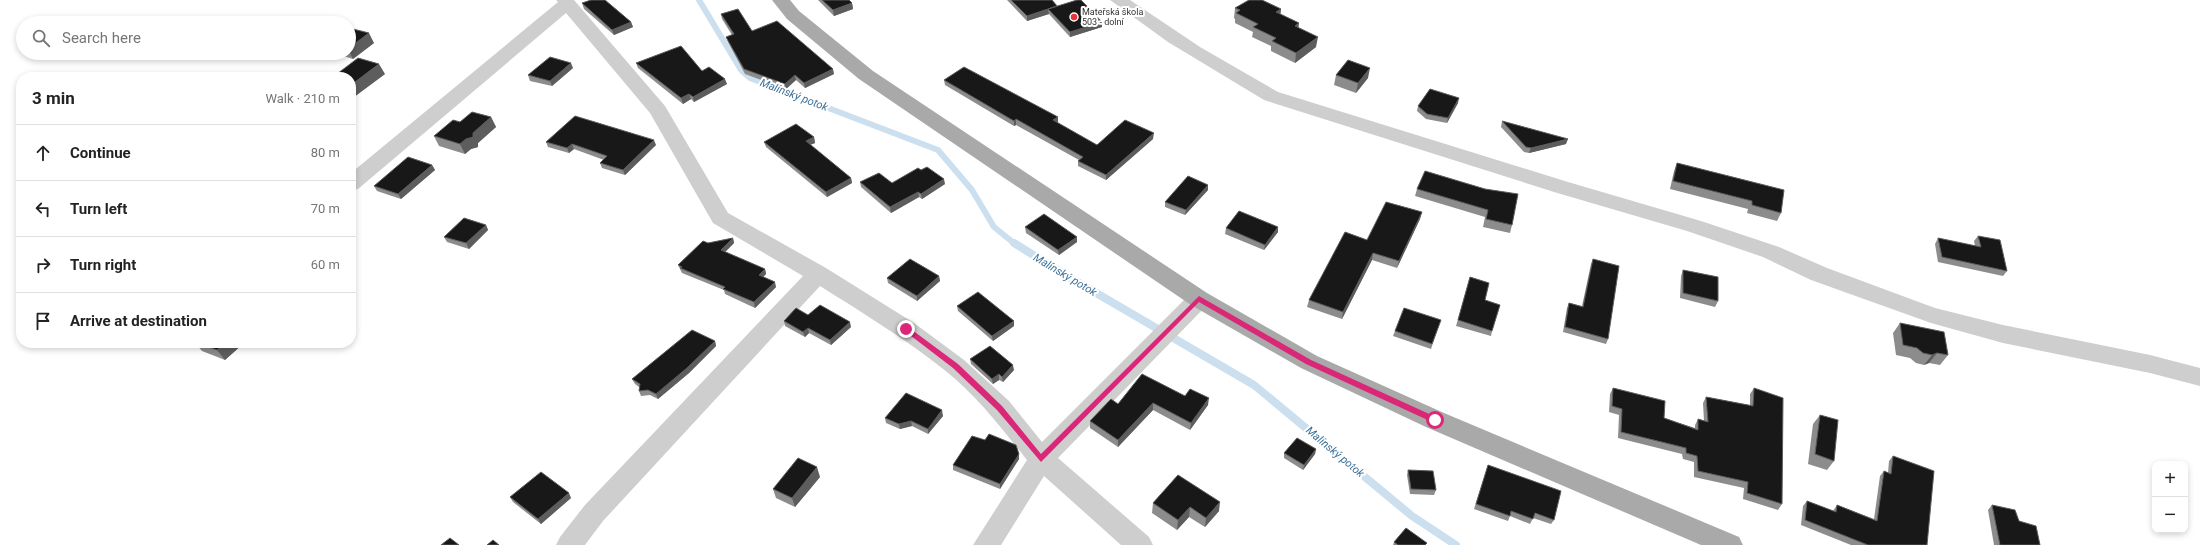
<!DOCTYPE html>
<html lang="en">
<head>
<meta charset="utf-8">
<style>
  :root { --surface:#fff; --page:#f2f2f2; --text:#222; --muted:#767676; --line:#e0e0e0 }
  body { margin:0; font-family:Roboto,sans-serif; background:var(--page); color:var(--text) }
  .controls { position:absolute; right:12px; bottom:12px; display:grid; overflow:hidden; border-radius:8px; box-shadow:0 2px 6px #0003 }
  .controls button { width:36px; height:36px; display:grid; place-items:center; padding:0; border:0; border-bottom:1px solid var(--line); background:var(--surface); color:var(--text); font:20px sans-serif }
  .stop { position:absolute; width:12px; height:12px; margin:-9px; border:3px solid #db2777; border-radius:50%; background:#fff }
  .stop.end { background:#db2777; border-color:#fff; box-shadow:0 1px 4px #0008 }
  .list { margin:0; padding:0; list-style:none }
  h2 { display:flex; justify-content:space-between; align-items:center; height:52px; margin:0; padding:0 16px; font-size:17px }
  h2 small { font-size:13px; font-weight:400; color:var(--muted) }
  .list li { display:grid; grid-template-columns:26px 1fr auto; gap:12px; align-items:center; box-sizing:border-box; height:56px; padding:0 16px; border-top:1px solid var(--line) }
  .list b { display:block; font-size:15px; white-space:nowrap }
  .list em { font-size:13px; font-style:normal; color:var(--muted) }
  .icon { flex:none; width:22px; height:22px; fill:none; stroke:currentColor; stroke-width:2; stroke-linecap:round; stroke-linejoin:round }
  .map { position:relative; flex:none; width:2200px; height:545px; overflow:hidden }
  .search { position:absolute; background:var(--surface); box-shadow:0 2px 6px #0003; left:16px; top:16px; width:340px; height:44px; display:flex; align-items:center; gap:10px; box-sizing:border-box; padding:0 14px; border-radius:22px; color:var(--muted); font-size:15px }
  .panel { position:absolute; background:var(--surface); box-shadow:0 2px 6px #0003; left:16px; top:72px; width:340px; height:276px; border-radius:16px }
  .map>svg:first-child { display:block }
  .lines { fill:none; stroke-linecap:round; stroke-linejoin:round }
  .stream-far1 { stroke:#ccdfee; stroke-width:6 }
  .stream { stroke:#ccdfee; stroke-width:8 }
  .minor { fill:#cecece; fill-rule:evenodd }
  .major { fill:#a9a9a9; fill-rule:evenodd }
  .wall { fill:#8c8c8c }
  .shaded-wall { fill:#5d5d5d }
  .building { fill:#181818; stroke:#5d5d5d }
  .route { fill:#db2777 }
  .poi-dot { fill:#e83339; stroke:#fff; stroke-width:1.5 }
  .labels { text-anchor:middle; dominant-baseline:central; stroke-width:4; stroke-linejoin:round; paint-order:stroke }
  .far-poi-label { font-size:9px; fill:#313131; stroke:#fff; text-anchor:start }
  .water-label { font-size:11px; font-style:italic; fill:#3d7096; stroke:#fff }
</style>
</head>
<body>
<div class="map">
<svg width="2200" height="545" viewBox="0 0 2200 545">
  <rect width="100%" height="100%" fill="#fff"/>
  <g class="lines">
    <path class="stream-far1" d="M699 0 741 70 750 78 938 150 972 190 994 227 1015 244"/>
    <path class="stream" d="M1014 243 1067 276 1254 385 1412 516 1456 545"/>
    <path class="minor" d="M556 0H574L665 106 728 213 826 268 914 323 964 360 1009 401 1042 442 1191 293 1199 291 1207 293 1210 299 1207 305 1058 458 1149 537 1153 545H1121L1044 476 1001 545H973L1027 460C1002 429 978 397 947 372 907 340 863 313 820 286L603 521 585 545H556L560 537 585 505 803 276 713 223 650 113 566 13 358 189 351 191V173L558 2Z
      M1110 0H1130L1200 47 1278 92 1568 182 1701 221 1779 247 1827 268 1935 308 2003 325 2150 355 2200 368V386L2150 373 2003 343 1931 323 1811 280 1763 257 1687 231 1554 192 1264 100 1168 42Z"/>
    <path class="major" d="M772 0H790L799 11 873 71 1207 293 1317 356 1444 413 1739 537 1743 545H1701L1426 427 1301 368 1191 305 859 79 787 19Z"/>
  </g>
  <path class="wall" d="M818 0H849L852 3 853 9 834 16Z
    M1007 0H1052L1057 6 1102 22V27L1070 37 1049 14 1027 21Z
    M582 3 631 22 633 27 614 35 584 9Z
    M1235 8 1281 9 1280 14 1298 28 1316 47 1295 63 1271 51V46L1252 37 1253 32 1235 23V19L1234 18Z
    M721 14 752 31 834 74 805 88 796 80 786 89 745 74 728 42 726 37 732 35 722 19Z
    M349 28 374 43 353 59 334 53H349Z
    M636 63 702 71 727 84 694 102 691 99 683 104 638 68Z
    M573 68 552 86 530 81 528 75Z
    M385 74 354 97 351 96V77Z
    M1336 75 1368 78 1356 93 1334 85Z
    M944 80 1058 122 1057 123 1097 145 1153 139 1106 180 1078 166V161L1079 160 1016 125 1014 126 945 85Z
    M1458 103 1447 123 1426 119 1417 111 1418 106Z
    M491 117 496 127 478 143V147L471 149 465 154 439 146 434 136 460 122Z
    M1502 121 1566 144 1529 153 1524 152 1501 127Z
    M814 137 815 143 810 145 851 178 852 183 827 197 766 147 764 142Z
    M546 142 656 145 625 175 602 168 600 163 604 160 574 149 569 153 548 147Z
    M1677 163 1781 213 1777 221 1747 213 1748 209 1670 189 1674 171Z
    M432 165 435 170 401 199 377 191 374 186Z
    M860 182 892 183 945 184 922 199 919 197 891 213 861 187Z
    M1208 185V190L1185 215 1165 207V202Z
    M1417 189H1485L1512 225 1510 233 1483 227 1485 217 1415 196Z
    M1422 212 1420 219 1397 268 1372 260 1342 319 1307 307 1309 300 1367 240Z
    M486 225 488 230 469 249 447 242 444 237Z
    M1025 227 1077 242 1059 255 1026 233Z
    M1226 228 1278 232 1264 250 1225 234Z
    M1978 236 2007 271 2003 276 1938 262 1935 244 1938 238 1975 246 1974 241Z
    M733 238 734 243 725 252 765 269 766 274 763 277 776 287 755 308 725 294 724 290 682 273 678 265 708 243Z
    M1593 259 1608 339 1606 344 1563 332 1567 308 1569 303 1582 306 1591 264Z
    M1683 270 1718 301 1715 307 1680 298 1681 276Z
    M939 276 940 281 917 301 888 283 887 278Z
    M1470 277 1485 300 1492 331 1491 336 1456 326Z
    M957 306 1014 326 993 341 958 311Z
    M808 315 851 327 831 345 809 333 805 337 785 326 784 321Z
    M1900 323 1948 355 1940 365 1929 363 1924 365 1916 363 1910 358 1896 355 1893 333Z
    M1439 325 1431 349 1393 336 1395 331Z
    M715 341 716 346 689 373 658 399 650 395 641 396 639 391V387L635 384 632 379Z
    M195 343H244L225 360 202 351Z
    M970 359 1014 370 1003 382 999 380 993 384 971 364Z
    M1613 388 1664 418 1695 428V425L1698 419 1704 421 1703 403 1706 397 1750 405V394L1754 388 1782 504 1778 510 1743 499 1744 488 1694 477V462L1683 459 1682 454 1618 438 1619 415 1609 412 1610 394Z
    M1185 396 1208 405 1190 430 1153 410 1118 447 1090 428V421L1118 404Z
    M1820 415 1834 461 1827 470 1808 464 1813 424Z
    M943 416 928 434 912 426 900 429 886 423 885 418Z
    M1316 449 1315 454 1303 470 1284 458V453Z
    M1019 454V459L1000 489 953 470V465Z
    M1893 456 1927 545H1851L1801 525 1803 506 1807 501 1833 511 1837 505 1874 519 1880 476 1884 471 1888 473 1889 461Z
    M1488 465 1554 520 1551 524 1533 518 1530 524 1510 516 1508 521 1474 509Z
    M1408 470 1436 490 1434 495 1410 494 1407 475Z
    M1178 475 1219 511 1205 527 1189 517 1177 530 1152 513 1153 503Z
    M820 477 795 507 776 498 773 489Z
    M510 497 571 498 541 524 513 502Z
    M1992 505 2019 521 2040 545H1994L1988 510Z
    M1394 542 1426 545H1393Z"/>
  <path class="shaded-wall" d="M852 3 853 9 834 16 833 10Z
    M1048 9 1049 14 1027 21V16Z
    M1281 9 1280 19 1276 12Z
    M631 22 633 27 614 35 612 30Z
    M1102 22V27L1070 37V32Z
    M1299 23 1298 33 1295 26Z
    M369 33 374 43 353 59 349 51V48Z
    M1318 37 1316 47 1295 63 1296 53Z
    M571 63 573 68 552 86 550 81Z
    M379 64 385 74 354 97 351 91V85Z
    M1370 68 1368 78 1356 93 1358 83Z
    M833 69 834 74 805 88 804 83Z
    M795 75 796 80 786 89 785 84Z
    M725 79 727 84 694 102 693 97Z
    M689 94 691 99 683 104 681 98Z
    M1459 98 1458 103 1447 123 1448 118Z
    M491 117 496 127 478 143V147L471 149 465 154 460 144Z
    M1058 117V122L1053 125V120Z
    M1016 119V125L1014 126V121Z
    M1154 133 1153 139 1106 180V175Z
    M814 137 815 143 807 146 806 141Z
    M1568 139 1566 144 1529 153 1531 148Z
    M654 140 656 145 625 175 623 170Z
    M572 144 574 149 569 153 567 148Z
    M351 151 353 154 351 156Z
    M432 165 435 170 401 199 398 194Z
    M851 178 852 183 827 197 826 192Z
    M944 179 945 184 922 199 921 194Z
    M1208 185V190L1185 215 1186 210Z
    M918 192 919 197 891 213 890 207Z
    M1422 212 1420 219 1397 268 1399 261Z
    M486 225 488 230 469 249 466 243Z
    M1278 227V232L1264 250 1265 245Z
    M1077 237V242L1059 255 1058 250Z
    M733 238 734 243 722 255 721 250Z
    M1373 253 1372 260 1342 319 1343 312Z
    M765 269 766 274 760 280 759 275Z
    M939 276 940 281 917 301V296Z
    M775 282 776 287 755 308 754 302Z
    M1014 321V326L993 341 992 336Z
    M850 322 851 327 831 345 830 340Z
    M808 328 809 333 805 337 803 332Z
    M715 341 716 346 689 373 658 399 656 394Z
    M224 343H244L225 360 217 350Z
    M1937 353 1929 363 1924 365 1932 355Z
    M1013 365 1014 370 1003 382 1002 377Z
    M999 374V380L993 384 992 379Z
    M1209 398 1208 405 1190 430 1191 423Z
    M1153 403V410L1118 447V440Z
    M942 410 943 416 928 434V429Z
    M911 421 912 426 900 429 899 424Z
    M1316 449 1315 454 1303 470 1304 465Z
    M1019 454V459L1000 489V484Z
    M817 467 820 477 795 507 792 498Z
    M569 493 571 498 541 524 538 519Z
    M1220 502 1219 511 1205 527 1206 518Z
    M1190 507 1189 517 1177 530 1178 520Z"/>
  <path class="building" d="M591 0H605L631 22 612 30 582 3Z
    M822 0H849L852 3 833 10Z
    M1011 0H1052L1057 6 1027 16Z
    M1077 0H1081L1102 22 1070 32 1048 9Z
    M1249 0H1262L1281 9 1276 12 1299 23 1295 26 1318 37 1296 53 1272 41 1276 38 1253 27 1258 24 1236 13 1240 10 1235 8Z
    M738 9 752 31 777 21 833 69 804 83 795 75 785 84 744 69 726 37 734 34 721 14Z
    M349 28 369 33 349 48Z
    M681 46 702 71 709 67 725 79 693 97 689 94 681 98 636 63Z
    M550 57 571 63 550 81 528 75Z
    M358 58 379 64 351 85V77H333Z
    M1348 60 1370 68 1358 83 1336 75Z
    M964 67 1058 117 1053 120 1097 145 1125 120 1154 133 1106 175 1078 161 1083 157 1016 119 1014 121 944 80Z
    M1430 89 1459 98 1448 118 1427 114 1418 106Z
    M472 112 491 117 473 133V137L466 139 460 144 434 136 453 120 460 122Z
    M575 116 654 140 623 170 600 163 607 156 572 144 567 148 546 142Z
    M1502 121 1568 139 1531 148 1526 147Z
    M796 124 814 137 806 141 851 178 826 192 764 142Z
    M408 157 432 165 398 194 374 186Z
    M1677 163 1784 190 1781 213 1752 205V201L1673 181Z
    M927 167 944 179 921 194 918 192 890 207 860 182 879 173 892 183 918 168 921 170Z
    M1425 171 1485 189 1518 194 1512 225 1486 219 1488 210 1417 189Z
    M1188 176 1208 185 1186 210 1165 202Z
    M1386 202 1422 212 1399 261 1373 253 1343 312 1309 300 1345 232 1367 240Z
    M1239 211 1278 227 1265 245 1226 228Z
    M1044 214 1077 237 1058 250 1025 227Z
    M464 218 486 225 466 243 444 237Z
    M1978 236 2000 240 2007 271 1942 257 1938 238 1981 247Z
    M733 238 721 250 765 269 759 275 775 282 754 302 723 289 725 287 680 268 682 267 678 265 703 241 708 243Z
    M910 259 939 276 917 296 887 278Z
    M1593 259 1619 266 1608 339 1565 327 1569 303 1583 307Z
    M1683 270 1718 277V301L1683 293Z
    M1470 277 1489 283 1485 300 1500 305 1492 331 1458 320Z
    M978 292 1014 321 992 336 957 306Z
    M820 305 850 322 830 340 808 328 803 332 784 321 796 308 808 315Z
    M1404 308 1441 320 1432 344 1395 331Z
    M1900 323 1944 332 1948 355 1937 353 1932 355 1923 353 1917 348 1903 345Z
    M692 330 715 341 687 368 656 394 648 390 639 391 640 384 632 379Z
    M198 343H224L217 350Z
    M990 346 1013 365 1002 377 999 374 992 379 970 359Z
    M1142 374 1185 396 1190 389 1209 398 1191 423 1153 403 1118 440 1090 421 1111 399 1118 404Z
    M1613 388 1665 401 1664 418 1698 430V419L1708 422 1706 397 1753 406 1754 388 1783 398 1782 504 1747 493 1748 482 1698 471 1697 456 1686 453V448L1621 432 1622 409 1612 406Z
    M906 393 942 410 928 429 911 421 899 424 885 418Z
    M1820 415 1838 420 1834 461 1815 454Z
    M989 434 1016 445 1019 454 1000 484 953 465 972 436 985 440Z
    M1297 438 1316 449 1304 465 1284 453Z
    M1893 456 1934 471 1927 545H1868L1805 520 1807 501 1836 512 1837 505 1877 521 1884 471 1891 474Z
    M798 458 817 467 792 498 773 489Z
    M1488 465 1561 491 1554 520 1535 513 1533 519 1511 511 1510 516 1476 504Z
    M1408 470 1433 471 1436 490 1411 489Z
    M541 472 569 493 538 519 510 497Z
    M1178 475 1220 502 1206 518 1190 507 1178 520 1153 503Z
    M1992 505 2015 510 2019 521 2036 526 2040 545H2000Z
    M1406 528 1427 543 1425 545H1398L1394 542Z
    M450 538 459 545H441Z
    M493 540 499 545H487Z"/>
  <path class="route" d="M1199 296 1311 360 1438 418V422H1432L1306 364 1199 302 1041 462 997 410 953 368 902 329 908 327 958 364 1002 406 1041 454Z"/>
  <circle class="poi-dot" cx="1074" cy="17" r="4"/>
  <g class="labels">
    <g class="far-poi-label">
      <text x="1082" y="12">Mateřská škola<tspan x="1082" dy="10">503 - dolní</tspan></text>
    </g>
    <g class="water-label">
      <text transform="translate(794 95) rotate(21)">Malínský potok</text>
      <text transform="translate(1065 275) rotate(31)">Malínský potok</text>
      <text transform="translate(1335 452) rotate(40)">Malínský potok</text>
    </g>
  </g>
</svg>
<div class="controls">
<button>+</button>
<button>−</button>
</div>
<div class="stop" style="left:1435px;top:420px"></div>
<div class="stop end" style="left:906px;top:329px"></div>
<div class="search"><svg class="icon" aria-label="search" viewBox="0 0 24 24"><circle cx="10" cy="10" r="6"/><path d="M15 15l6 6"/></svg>Search here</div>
<section class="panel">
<h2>3 min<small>Walk · 210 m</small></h2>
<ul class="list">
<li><svg class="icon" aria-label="ahead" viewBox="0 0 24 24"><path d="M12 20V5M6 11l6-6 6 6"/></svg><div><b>Continue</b></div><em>80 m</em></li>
<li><svg class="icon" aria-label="left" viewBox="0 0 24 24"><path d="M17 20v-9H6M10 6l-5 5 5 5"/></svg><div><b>Turn left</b></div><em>70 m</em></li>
<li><svg class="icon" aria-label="right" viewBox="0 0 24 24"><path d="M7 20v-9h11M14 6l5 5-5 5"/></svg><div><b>Turn right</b></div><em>60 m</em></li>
<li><svg class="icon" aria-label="arrive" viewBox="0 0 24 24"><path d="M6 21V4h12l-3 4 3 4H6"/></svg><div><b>Arrive at destination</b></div></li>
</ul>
</section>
</div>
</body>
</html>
